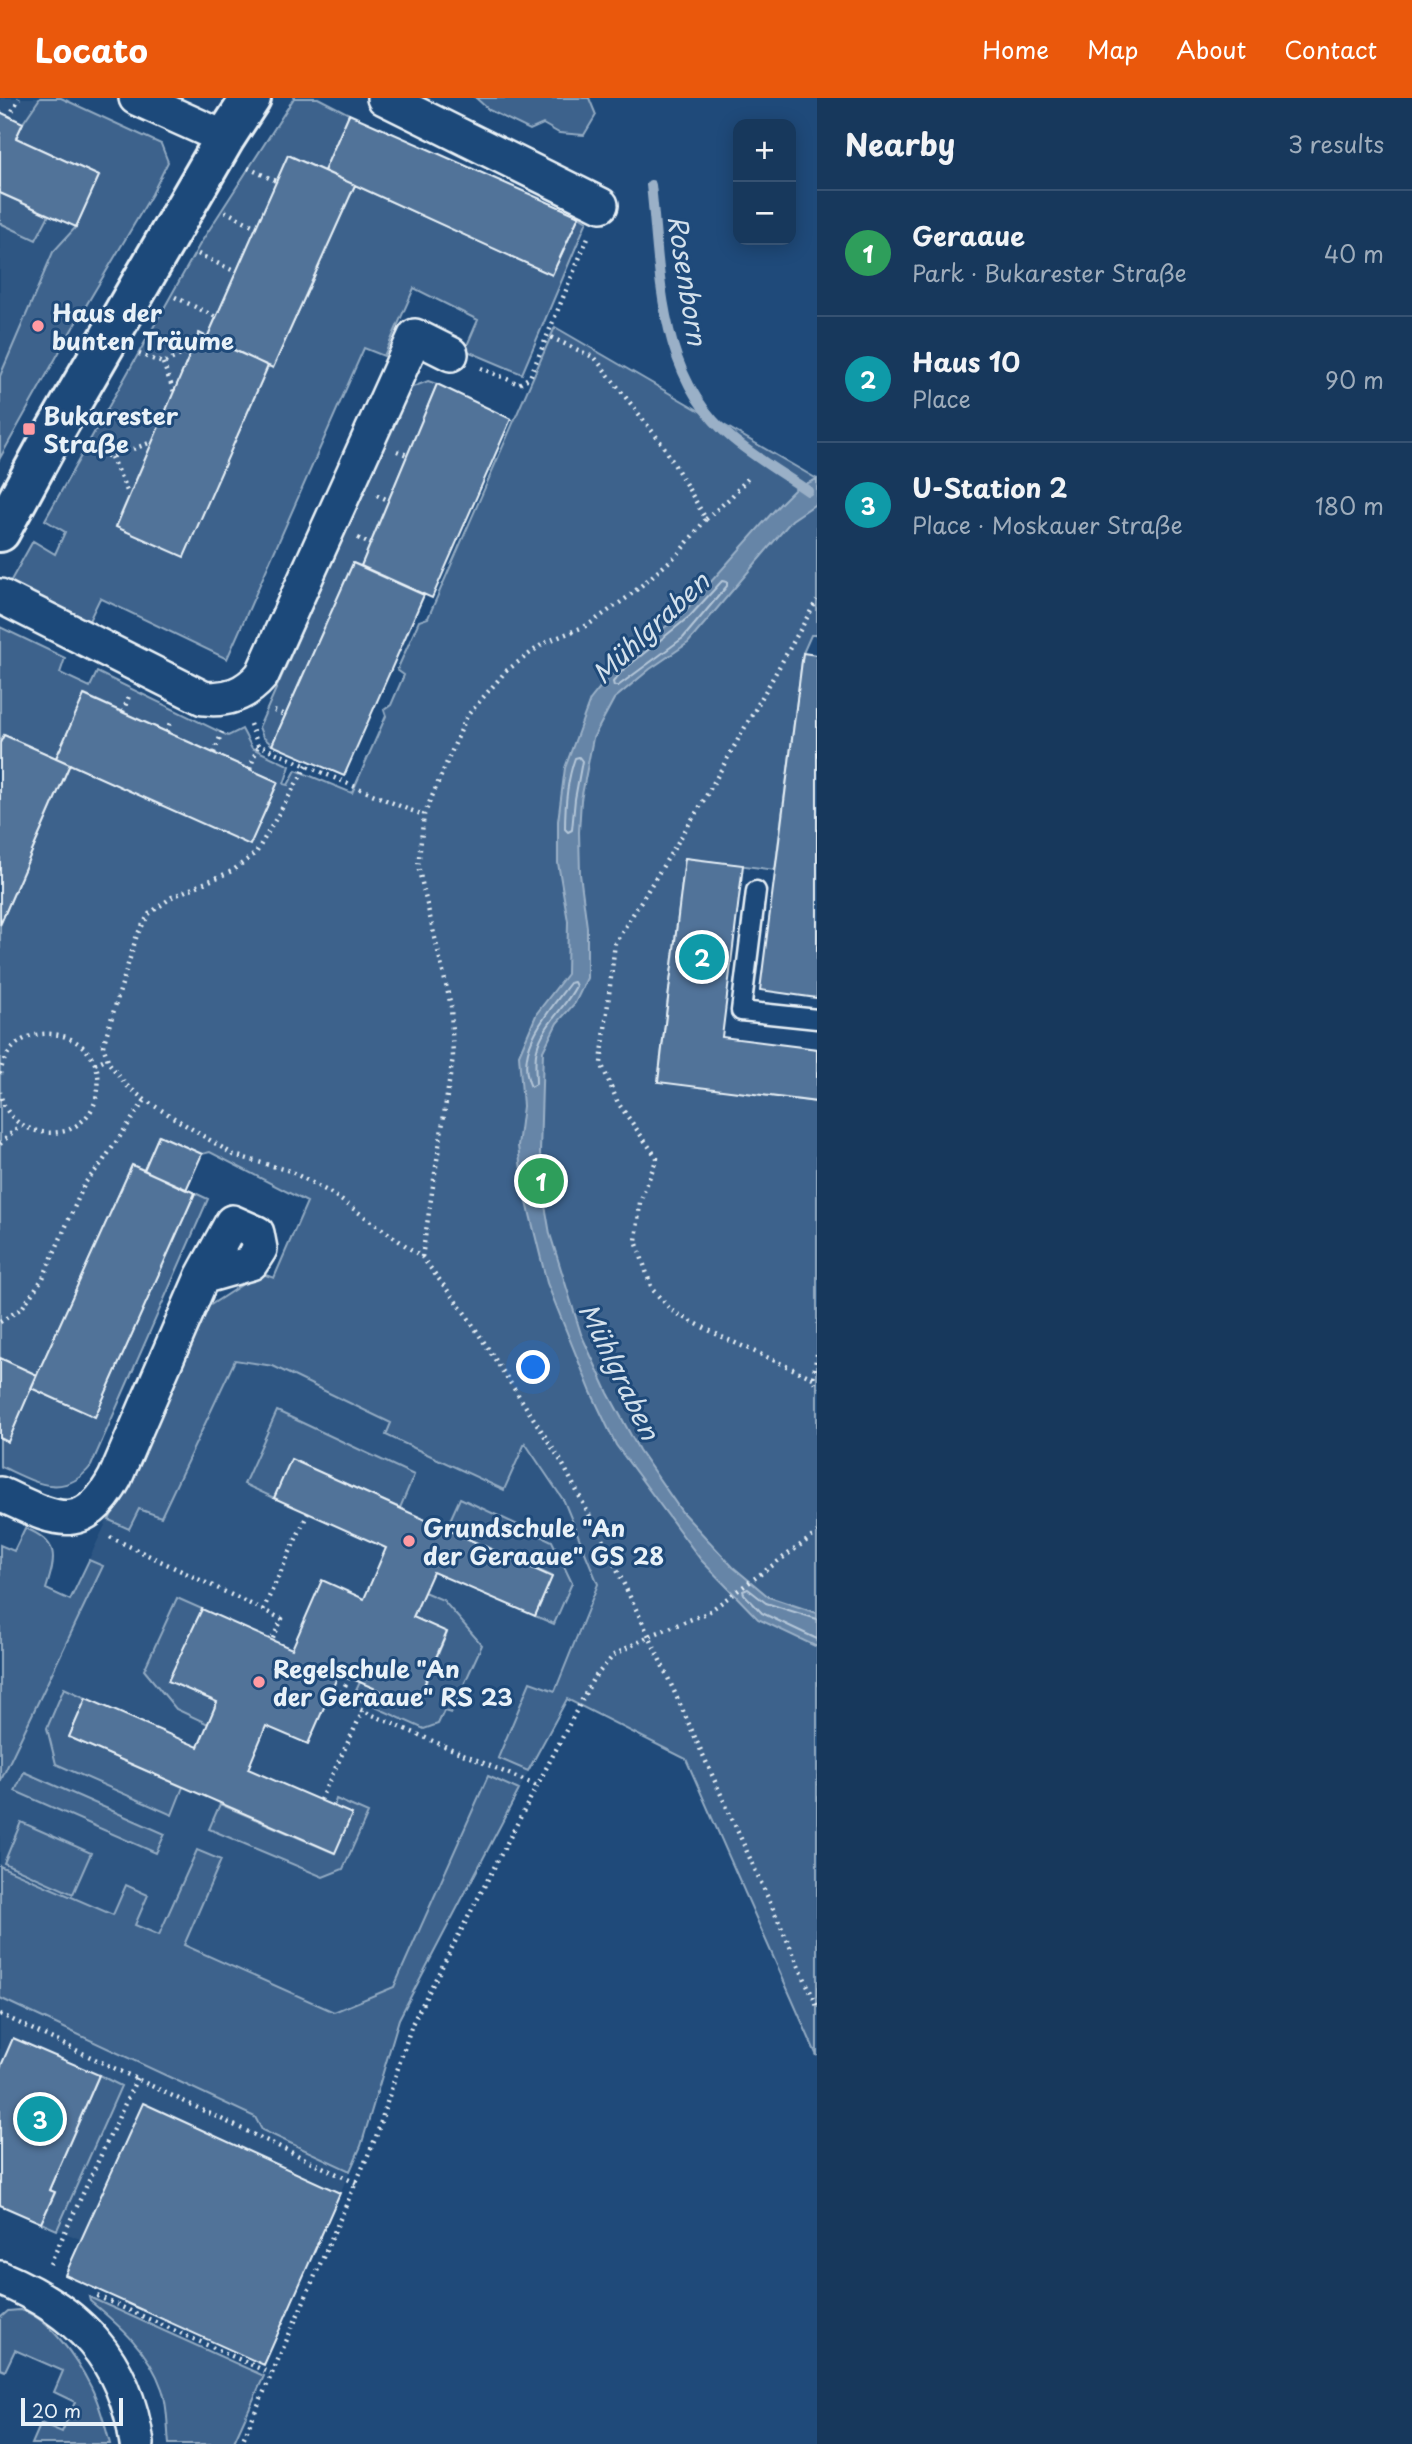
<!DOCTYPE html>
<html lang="en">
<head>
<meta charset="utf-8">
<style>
  :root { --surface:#17385c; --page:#244365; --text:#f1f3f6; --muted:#9eacbb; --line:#365272; --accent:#ea580c }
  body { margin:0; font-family:"Playpen Sans",sans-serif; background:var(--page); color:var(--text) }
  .controls { position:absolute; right:21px; top:21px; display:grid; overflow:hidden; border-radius:14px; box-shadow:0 4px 18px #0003 }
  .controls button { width:63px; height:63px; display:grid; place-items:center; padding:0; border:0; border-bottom:2px solid var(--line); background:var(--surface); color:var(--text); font:35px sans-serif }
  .scale { position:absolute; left:21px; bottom:18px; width:102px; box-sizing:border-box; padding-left:7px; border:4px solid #e8f1f8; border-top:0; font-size:19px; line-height:24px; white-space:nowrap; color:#e8f1f8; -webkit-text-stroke:5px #1f4a7a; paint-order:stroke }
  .you { position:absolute; left:534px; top:1270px; width:24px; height:24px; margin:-18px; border:5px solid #fff; border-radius:50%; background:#1a73e8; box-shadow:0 0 0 10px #1a73e833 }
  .badge { display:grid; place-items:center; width:46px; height:46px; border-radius:50%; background:var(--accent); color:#fff; font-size:23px; font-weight:700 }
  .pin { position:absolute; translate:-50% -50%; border:4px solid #fff; box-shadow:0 2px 7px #0006 }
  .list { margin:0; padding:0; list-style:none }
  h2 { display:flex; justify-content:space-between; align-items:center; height:91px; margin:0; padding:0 28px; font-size:30px }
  h2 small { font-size:23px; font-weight:400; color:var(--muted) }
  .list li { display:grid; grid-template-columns:46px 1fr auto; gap:21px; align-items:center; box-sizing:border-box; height:126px; padding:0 28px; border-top:2px solid var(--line) }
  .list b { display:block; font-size:26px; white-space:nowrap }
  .list p { margin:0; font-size:23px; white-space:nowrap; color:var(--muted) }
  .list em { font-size:23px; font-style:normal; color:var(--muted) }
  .map { position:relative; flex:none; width:817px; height:2346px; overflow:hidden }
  header { display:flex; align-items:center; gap:42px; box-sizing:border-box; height:98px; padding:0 35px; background:var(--accent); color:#fff }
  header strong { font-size:33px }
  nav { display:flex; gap:38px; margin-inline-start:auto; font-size:24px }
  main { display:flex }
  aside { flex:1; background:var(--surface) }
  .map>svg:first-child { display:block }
  .built { fill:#2e5683 }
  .green { fill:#3c628c; stroke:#92aac2; stroke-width:2 }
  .water { fill:#6685a7; stroke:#9ab0c7; stroke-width:2 }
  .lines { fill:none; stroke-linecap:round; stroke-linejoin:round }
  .shore { stroke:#b4c6d8; stroke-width:2 }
  .stream { stroke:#9ab0c7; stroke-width:10 }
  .building { fill:#517399; stroke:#e8f1f8; stroke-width:2 }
  .service-casing { stroke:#e8f1f8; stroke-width:23 }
  .minor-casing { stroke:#e8f1f8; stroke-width:38 }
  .tertiary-casing { stroke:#e8f1f8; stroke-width:44 }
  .path { stroke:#e8f1f8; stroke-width:4.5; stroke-dasharray:2 5; stroke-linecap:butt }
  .service { stroke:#1f4a7a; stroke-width:18 }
  .minor { stroke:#1f4a7a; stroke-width:33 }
  .tertiary { stroke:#1f4a7a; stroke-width:38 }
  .poi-dot { fill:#ff9aa2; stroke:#1f4a7a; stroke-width:2.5 }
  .labels { text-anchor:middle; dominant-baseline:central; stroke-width:6; stroke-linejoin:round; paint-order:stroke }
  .poi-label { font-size:24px; font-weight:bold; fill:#e8f1f8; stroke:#1f4a7a; text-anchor:start }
  .water-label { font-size:26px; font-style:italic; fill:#d4e1ec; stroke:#1f4a7a }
</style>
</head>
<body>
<header>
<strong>Locato</strong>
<nav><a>Home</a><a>Map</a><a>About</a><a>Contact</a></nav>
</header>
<main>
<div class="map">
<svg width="817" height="2346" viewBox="0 0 817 2346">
  <rect width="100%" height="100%" fill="#1f4a7a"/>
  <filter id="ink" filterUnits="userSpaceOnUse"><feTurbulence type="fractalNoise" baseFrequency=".0143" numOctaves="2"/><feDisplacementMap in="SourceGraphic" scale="14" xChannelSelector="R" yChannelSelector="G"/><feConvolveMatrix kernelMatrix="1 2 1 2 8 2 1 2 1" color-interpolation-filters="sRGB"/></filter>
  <g filter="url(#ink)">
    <path class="built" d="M0 0H58L168 64 0 361Z
      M307 1105 429 1185 570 1401 612 1514 399 1921 361 2048 264 2267 65 2177 80 2141 41 2125 55 2095 49 2092 98 1977 14 1940 0 1970V1447L32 1461 24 1480 70 1501 209 1208 260 1175 274 1180Z"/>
    <path class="green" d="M40 0H61L161 46 168 64 152 96 71 233 0 360V278L53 154 76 129 99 78 16 40 23 25Z
      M294 0H318L349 16 324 73 288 57 207 240 199 236 116 428 184 458 268 268 273 270 355 87 552 177 579 118 587 123 522 276 465 252 478 222 414 190 384 258 364 250 227 561 100 500 88 525 10 484 33 443 55 456 65 434 45 422 200 146Z
      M476 0H589L596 17 584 37 559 35 543 26 530 32 489 12Z
      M0 95 49 117 36 142 0 125Z
      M555 229 817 381V537H811L803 555 775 772 685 760 658 983 817 1004V1958L686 1661 567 1601 528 1673 498 1660 530 1584 555 1593 598 1486 564 1403 525 1345 504 1392 386 1337 391 1325 273 1268 235 1262 161 1419 139 1411 129 1431 109 1422 209 1208 260 1175 274 1180 307 1104 210 1054 202 1056 159 1037 144 1072 132 1067 37 1277 0 1260V827L70 666 250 746 278 684 85 597 56 660 4 637 0 645V529L65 560 60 575 90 589 97 574 228 638 242 631 252 650 290 668 284 686 288 687 296 672 352 695 386 618 384 612 391 607 404 577 397 572 419 523 428 520Z
      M428 283 437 286 361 468 353 465 272 647 263 639 259 629 410 290Z
      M195 1095 208 1101 91 1368C63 1403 33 1383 0 1368V1340L8 1343 31 1290 95 1319Z
      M277 1313 414 1377 400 1410 292 1362 274 1400 244 1386Z
      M460 1400 552 1443 572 1485 554 1526 535 1518 552 1478 446 1431Z
      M25 1430C60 1444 56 1459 46 1491L70 1502 89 1462 103 1468 0 1684V1447L14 1453Z
      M424 1494 443 1502 482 1547 451 1615 444 1613 438 1626 424 1631 353 1599 360 1584 416 1608 447 1535 413 1519Z
      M177 1500 202 1511 169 1583 217 1604 208 1626 176 1611 144 1572Z
      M64 1590 86 1600 69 1639 183 1689 172 1717 56 1666 47 1630Z
      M24 1674 165 1736 156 1755 15 1693Z
      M488 1678 519 1692 399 1921 361 2048 350 2073 262 2032 255 2019 0 1900V1768L113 1817 126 1787 148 1797 135 1827 159 1837 197 1752 221 1762 184 1847 334 1914 394 1889Z
      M336 1701 368 1715 343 1771 323 1779 209 1731 220 1706 334 1755V1708Z
      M21 1724 91 1755 73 1796 4 1765Z
      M99 1977 121 1988 57 2132 41 2125 55 2095 49 2092Z
      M89 2199 264 2278 233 2346H169C167 2328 168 2308 162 2291 149 2253 120 2228 90 2203Z
      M20 2212C49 2218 78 2263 91 2289 100 2307 105 2327 110 2346H32L41 2325 62 2334 75 2304 54 2294 63 2273 15 2252 5 2273 0 2271V2220L8 2213Z"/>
    <path class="water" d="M817 381V405L792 422 688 545 650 571 614 601 593 640 581 702 579 734 580 776 587 829V880L575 905 557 925 543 953 540 1055 543 1096 550 1136 581 1236 608 1295 639 1352 682 1414 733 1469 769 1499 817 1515V1549L758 1521 701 1462 616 1347 591 1294 547 1185 523 1088 518 1048 523 1008 519 957 537 915 567 876 568 823 558 765V723L565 670 590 602 617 568 685 513 780 406 796 390Z"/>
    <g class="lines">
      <path class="shore" d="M722 483 727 484V488L683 540 618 588H614L613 584 622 573 690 518Z
        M579 659 582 663 575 701 572 732 568 734 565 731C565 708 567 682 575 660Z
        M574 884 576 888C565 910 543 927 537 951 534 962 536 975 536 986L531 989C513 952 549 913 570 885Z
        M817 1521 766 1505 748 1491 743 1493 744 1496 762 1515 817 1541"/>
      <path class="stream" d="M651 87C661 175 657 280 733 341 756 360 783 376 808 393"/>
    </g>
    <path class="building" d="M0 14 23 25 16 40 99 78 76 129 0 95Z
      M349 16 579 118 552 177 324 73Z
      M288 57 355 87 273 270 207 240Z
      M199 235 268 268 184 459 116 429Z
      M437 286 511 321 432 500 361 468Z
      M353 465 424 497 344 678 272 647Z
      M803 555 817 557V900L760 892Z
      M84 597 278 684 250 747 56 660Z
      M4 637 70 666 0 827V645Z
      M685 760 743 767 722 939 817 951V1004L658 984Z
      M159 1037 202 1056 186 1092 144 1072Z
      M132 1067 195 1095 95 1319 31 1290Z
      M0 1260 37 1277 8 1344 0 1340Z
      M291 1361 552 1479 535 1518 433 1474 413 1519 447 1534 415 1608 339 1575 308 1646 266 1628 248 1671 352 1716 335 1755 69 1639 86 1600 198 1649 217 1604 168 1583 202 1511 292 1551 322 1482 364 1501 386 1450 274 1400Z
      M13 1940 99 1977 49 2092 55 2094 41 2125 0 2107V1970Z
      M143 2005 340 2095 264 2267 65 2177Z"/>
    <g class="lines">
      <g class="service-casing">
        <path id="service" d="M756 793 741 913 817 921"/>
      </g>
      <g class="minor-casing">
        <path id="minor" d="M136 0 225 40
          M384 0 601 107
          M0 498 203 600C227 603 246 596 262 577L415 238 451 256
          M0 1396C51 1419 82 1441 115 1380L202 1179 232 1124 257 1135 260 1151 251 1165 202 1179
          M0 2180C77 2212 126 2261 137 2346"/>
      </g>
      <g class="tertiary-casing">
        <path id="tertiary" d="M0 434 51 340 225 40 251 0"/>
      </g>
      <path class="path" d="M9 19 19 0
        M248 70 276 83
        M225 113 256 129
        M198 156 236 174
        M175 199 216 219
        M139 256 163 265 192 252
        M163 265 174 294
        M481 270 519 286 530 279 589 137
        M87 350 111 359 152 344
        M397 353 407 357
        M111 359 129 397
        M377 397 388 402
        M706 421 730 400 749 379
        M358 440 370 446
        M274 613 285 617
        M123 614 129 598
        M250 626 258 647 407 711 424 717
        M167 634 171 621
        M214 655 222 634
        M307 667 256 755 232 773 172 799 149 816 137 837 103 948 109 965 126 987 145 1002 234 1057 290 1073 331 1095 422 1159 467 1218 561 1363 602 1441 649 1538 817 1908
        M250 671 258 647
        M95 966 107 960
        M0 976C12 908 119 932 95 1004 91 1017 78 1029 65 1033 36 1040 5 1025 0 994
        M0 1046 20 1027
        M422 1159 453 959 451 908 418 768 424 717 467 618 506 573 544 545 588 527 628 499 678 456 706 421 663 347 595 260 548 238
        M0 1224 22 1210 43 1180 85 1085 101 1066 145 1002
        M817 1256 813 1280 817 1290
        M813 1280 722 1239 672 1213 652 1191 636 1143 640 1104 657 1060 618 1005 601 965 615 845 701 707 817 502
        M110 1439 282 1521 272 1542
        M263 1512 308 1415
        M349 1580 338 1602 537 1688
        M320 1702 363 1613
        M0 1916 356 2085
        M50 2166 137 1980
        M97 2198 270 2275
        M241 2346 376 2039 412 1926 593 1581 614 1557 649 1538 707 1515 817 1435"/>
      <use href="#service" class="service"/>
      <use href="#minor" class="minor"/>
      <use href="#tertiary" class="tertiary"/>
    </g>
  </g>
  <g class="poi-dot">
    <circle cx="38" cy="228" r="7"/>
    <rect x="22" y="324" width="14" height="14" rx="3.5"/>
    <circle cx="409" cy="1443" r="7"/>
    <circle cx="259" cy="1584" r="7"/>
  </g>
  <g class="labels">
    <g class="poi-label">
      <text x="52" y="214">Haus der<tspan x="52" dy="28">bunten Träume</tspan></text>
      <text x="43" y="317">Bukarester<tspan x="43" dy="28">Straße</tspan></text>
      <text x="423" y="1429">Grundschule "An<tspan x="423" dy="28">der Geraaue" GS 28</tspan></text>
      <text x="273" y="1570">Regelschule "An<tspan x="273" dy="28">der Geraaue" RS 23</tspan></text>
    </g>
    <g class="water-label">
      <text transform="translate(688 182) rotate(81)">Rosenborn</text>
      <text transform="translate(650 529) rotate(-43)">Mühlgraben</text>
      <text transform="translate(620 1273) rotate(64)">Mühlgraben</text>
    </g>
  </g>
</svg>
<div class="controls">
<button>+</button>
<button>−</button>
</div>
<div class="scale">20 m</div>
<div class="you"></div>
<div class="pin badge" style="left:541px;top:1083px;background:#2e9e5b">1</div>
<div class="pin badge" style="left:702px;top:859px;background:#0f9aa8">2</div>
<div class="pin badge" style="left:40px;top:2021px;background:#0f9aa8">3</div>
</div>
<aside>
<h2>Nearby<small>3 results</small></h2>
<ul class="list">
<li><span class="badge" style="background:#2e9e5b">1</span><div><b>Geraaue</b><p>Park · Bukarester Straße</p></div><em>40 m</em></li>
<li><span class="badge" style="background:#0f9aa8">2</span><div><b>Haus 10</b><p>Place</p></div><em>90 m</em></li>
<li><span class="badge" style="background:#0f9aa8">3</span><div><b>U-Station 2</b><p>Place · Moskauer Straße</p></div><em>180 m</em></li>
</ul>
</aside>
</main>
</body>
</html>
